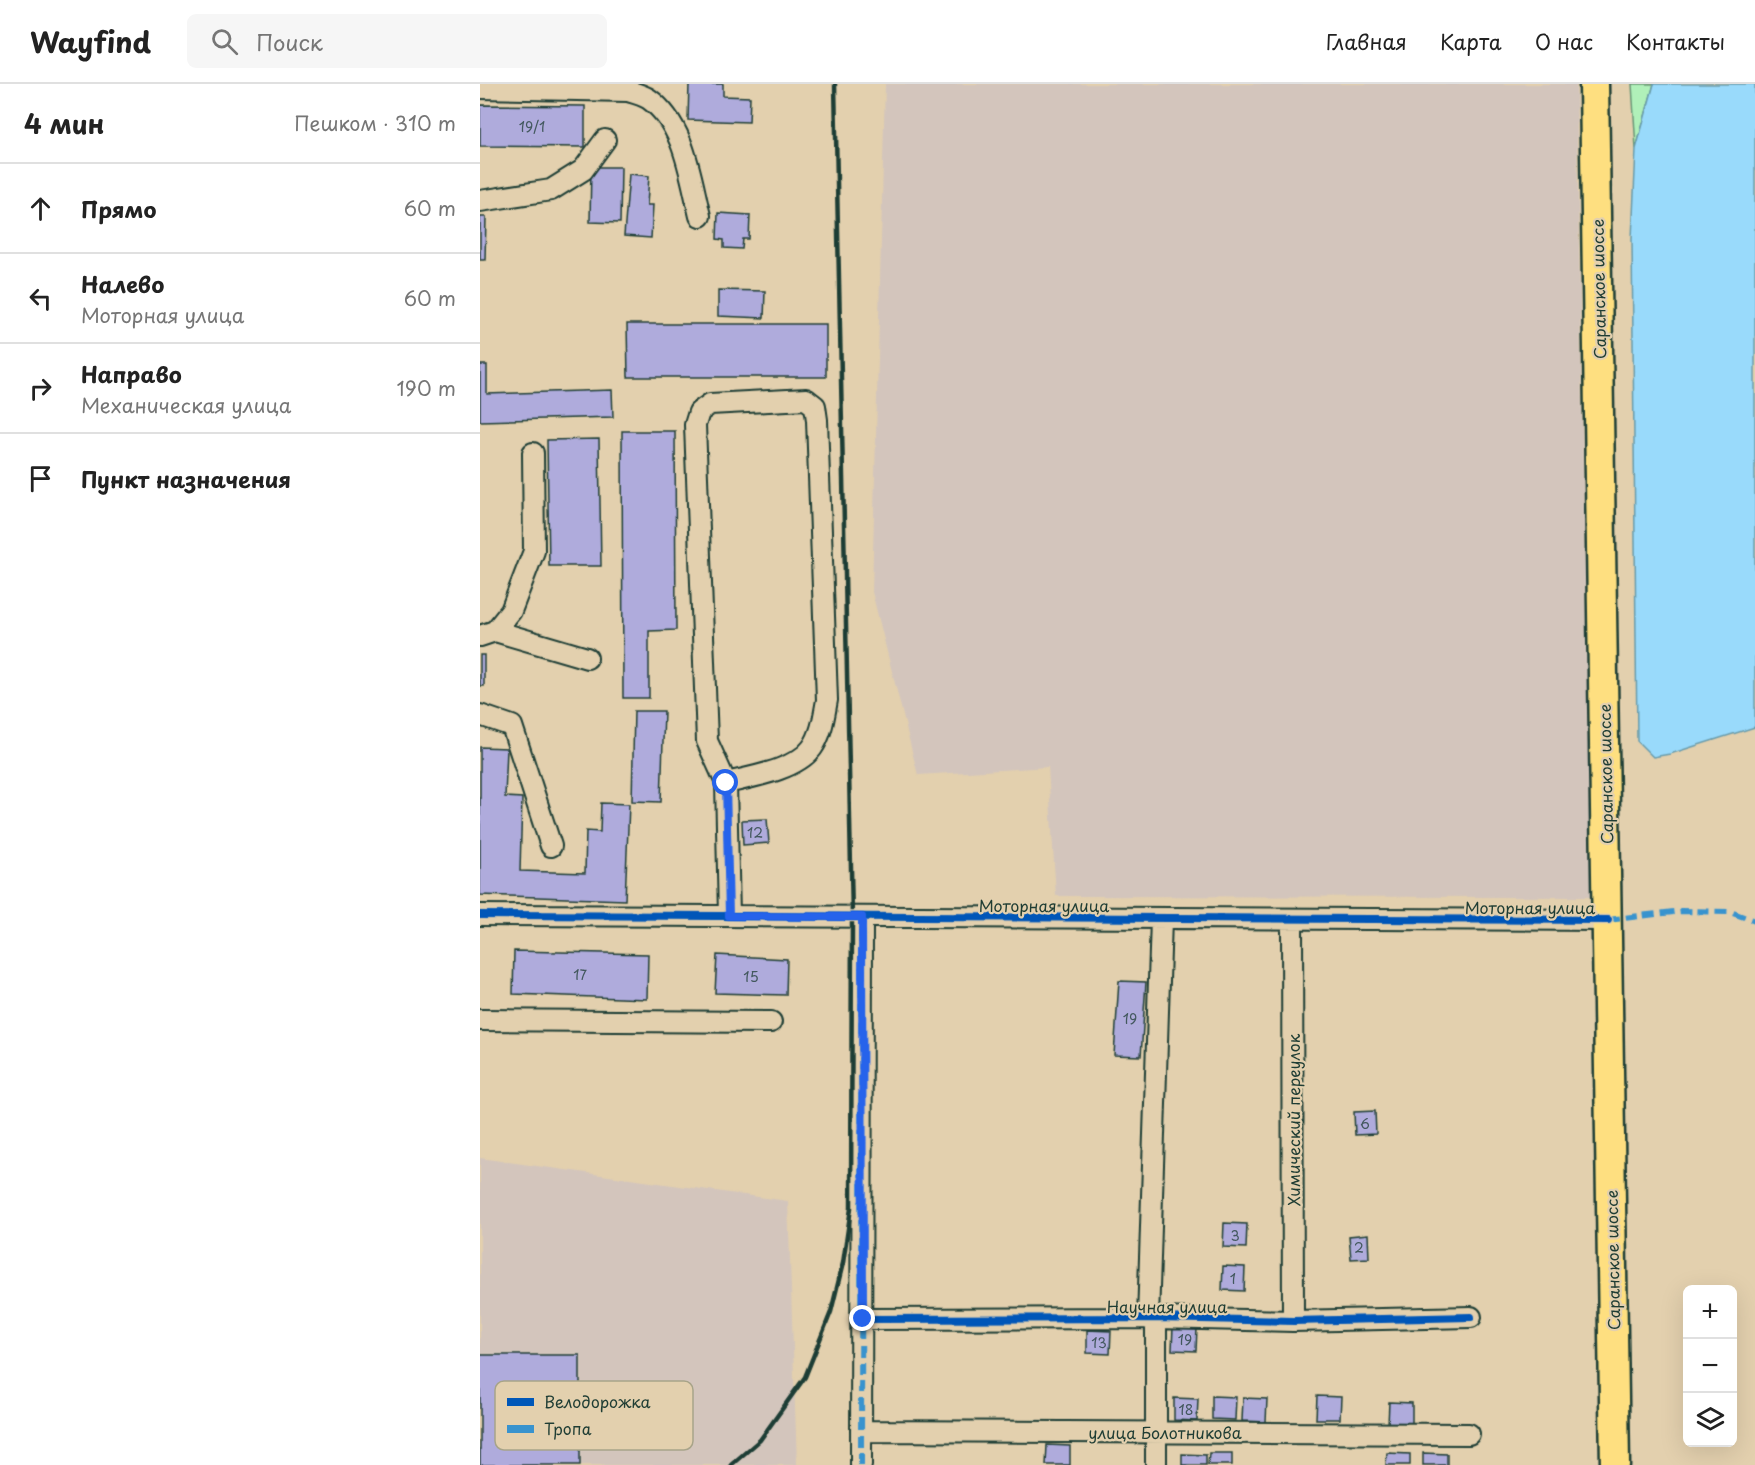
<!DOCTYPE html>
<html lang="ru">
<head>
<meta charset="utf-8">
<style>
  :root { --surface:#fff; --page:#f6f6f6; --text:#222; --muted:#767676; --line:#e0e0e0 }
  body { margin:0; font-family:"Playpen Sans",sans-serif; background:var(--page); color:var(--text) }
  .controls { position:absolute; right:18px; bottom:18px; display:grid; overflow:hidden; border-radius:9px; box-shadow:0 6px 24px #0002 }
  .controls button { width:54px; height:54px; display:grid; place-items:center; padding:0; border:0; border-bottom:2px solid var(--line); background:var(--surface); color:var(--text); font:30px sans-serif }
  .stop { position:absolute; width:18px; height:18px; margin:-14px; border:4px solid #2563eb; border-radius:50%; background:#fff }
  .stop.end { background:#2563eb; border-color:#fff; box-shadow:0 2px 6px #0008 }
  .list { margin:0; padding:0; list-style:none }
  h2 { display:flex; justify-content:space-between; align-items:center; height:78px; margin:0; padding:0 24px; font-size:26px }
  h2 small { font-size:20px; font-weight:400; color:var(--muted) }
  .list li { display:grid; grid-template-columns:39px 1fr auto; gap:18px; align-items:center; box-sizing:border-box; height:90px; padding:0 24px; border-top:2px solid var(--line) }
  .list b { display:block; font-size:22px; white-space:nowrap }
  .list p { margin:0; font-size:20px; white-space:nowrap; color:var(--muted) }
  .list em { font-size:20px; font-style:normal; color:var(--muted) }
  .icon { flex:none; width:33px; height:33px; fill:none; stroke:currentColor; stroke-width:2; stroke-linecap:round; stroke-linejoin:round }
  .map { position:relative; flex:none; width:1275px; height:1381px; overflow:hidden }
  header { display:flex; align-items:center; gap:36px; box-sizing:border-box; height:84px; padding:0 30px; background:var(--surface); border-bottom:2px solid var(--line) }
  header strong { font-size:28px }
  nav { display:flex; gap:33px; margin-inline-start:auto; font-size:21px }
  .search { width:420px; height:54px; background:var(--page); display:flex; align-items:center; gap:15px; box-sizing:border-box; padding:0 21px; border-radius:9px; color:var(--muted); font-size:22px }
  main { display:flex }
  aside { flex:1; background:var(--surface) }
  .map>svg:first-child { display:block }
  .built { fill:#d3c5bc }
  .green { fill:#b0f0b9; stroke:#689676; stroke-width:1.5 }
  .water { fill:#99dafb; stroke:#689bab; stroke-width:1.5 }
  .building { fill:#afabdc; stroke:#1f3d34; stroke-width:1.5 }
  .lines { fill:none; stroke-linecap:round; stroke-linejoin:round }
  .minor-casing { stroke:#1f3d34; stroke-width:24 }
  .highway-casing { stroke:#1f3d34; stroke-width:33 }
  .minor { stroke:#e3d0ae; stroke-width:20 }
  .highway { stroke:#fedf80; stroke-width:28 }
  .rail { stroke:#1f3d34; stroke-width:4.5 }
  .quiet { stroke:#3993ce; stroke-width:6; stroke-dasharray:12 6; stroke-linecap:butt }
  .cycleway-casing { stroke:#e3d0ae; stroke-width:11 }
  .cycleway { stroke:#0057b8; stroke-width:8 }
  .route { stroke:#2563eb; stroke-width:8 }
  .labels { text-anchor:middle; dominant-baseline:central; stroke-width:4.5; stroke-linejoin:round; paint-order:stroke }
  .number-label { font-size:14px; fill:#43585e }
  .street-label { font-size:16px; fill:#1f3d34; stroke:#e3d0ae }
  .key { fill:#e3d0ae; stroke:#a8a489; stroke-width:1.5 }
  .key-label { font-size:16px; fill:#1f3d34 }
</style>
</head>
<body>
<header>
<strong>Wayfind</strong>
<div class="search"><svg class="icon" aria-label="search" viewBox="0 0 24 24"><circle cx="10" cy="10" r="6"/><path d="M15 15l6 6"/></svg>Поиск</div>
<nav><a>Главная</a><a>Карта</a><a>О нас</a><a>Контакты</a></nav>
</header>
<main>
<aside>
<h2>4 мин<small>Пешком · 310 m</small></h2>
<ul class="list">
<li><svg class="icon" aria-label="ahead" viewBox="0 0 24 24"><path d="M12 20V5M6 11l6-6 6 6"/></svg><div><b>Прямо</b></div><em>60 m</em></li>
<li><svg class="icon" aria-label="left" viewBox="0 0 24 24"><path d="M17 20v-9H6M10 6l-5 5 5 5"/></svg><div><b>Налево</b><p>Моторная улица</p></div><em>60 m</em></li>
<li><svg class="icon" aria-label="right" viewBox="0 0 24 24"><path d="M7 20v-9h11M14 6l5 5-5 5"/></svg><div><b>Направо</b><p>Механическая улица</p></div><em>190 m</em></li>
<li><svg class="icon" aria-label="arrive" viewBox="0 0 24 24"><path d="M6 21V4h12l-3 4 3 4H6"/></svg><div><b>Пункт назначения</b></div></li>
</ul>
</aside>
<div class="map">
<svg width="1275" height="1381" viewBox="0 0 1275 1381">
  <rect width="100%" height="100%" fill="#e3d0ae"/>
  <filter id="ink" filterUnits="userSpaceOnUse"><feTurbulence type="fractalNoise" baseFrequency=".0167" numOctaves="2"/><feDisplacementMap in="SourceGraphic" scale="12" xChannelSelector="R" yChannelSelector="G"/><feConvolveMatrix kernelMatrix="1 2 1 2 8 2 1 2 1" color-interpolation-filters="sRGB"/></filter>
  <g filter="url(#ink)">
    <path class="built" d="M405 0H1096L1111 813 576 812 568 683 438 691 392 508Z
      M0 1074 308 1117 317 1381H0Z"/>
    <path class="green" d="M1152 0H1174L1156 65Z"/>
    <path class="water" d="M1174 0H1275V643L1190 670 1173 673 1157 657 1152 155 1156 65Z"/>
    <path class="building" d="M209 0H243V12L270 13 269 38 208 36Z
      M0 21 105 22V63L0 62Z
      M111 83H141L140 139 110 138Z
      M149 90 169 92 167 121H173L171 154 144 152Z
      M238 129 270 131 269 155H263L262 165 244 164V156L237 155Z
      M0 133H6L5 176H0Z
      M238 206 285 207 284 234 238 232Z
      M147 240H346V293H148Z
      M0 281H7V310L132 306 133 333 0 337Z
      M142 347H195L196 546 169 547V614H143Z
      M119 355 121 482H69L67 356Z
      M0 571H4V602H0Z
      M154 627H184L181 718 152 717Z
      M0 663 27 664 25 713 42 714 40 787 105 789 106 747 120 748 121 719 149 720 145 816 0 811Z
      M287 735 289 759 263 761 262 736Z
      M34 867 168 870 167 915 33 910Z
      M237 871 307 875 306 911 235 909Z
      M639 897 666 898 661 972 634 971Z
      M895 1027 896 1050 875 1051 874 1028Z
      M744 1139 767 1140 766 1164 743 1163Z
      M888 1150 889 1174 871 1175 869 1152Z
      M743 1182 765 1183 764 1207 742 1206Z
      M693 1243 717 1244 716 1267 692 1266Z
      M607 1246 631 1247 630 1270 607 1269Z
      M0 1271H100V1381H0Z
      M732 1312 756 1313 755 1336 732 1335Z
      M837 1312 861 1313 860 1335H836Z
      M694 1314 718 1315 717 1337 694 1336Z
      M763 1314 787 1315 786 1338 762 1337Z
      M909 1318 932 1319V1341H908Z
      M567 1361 590 1362V1381H566Z
      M729 1369H752V1381H728Z
      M907 1369 930 1370V1381H906Z
      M943 1369 967 1370V1381H943Z
      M702 1370 726 1371V1381H702Z"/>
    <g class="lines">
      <g class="minor-casing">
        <path id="minor" d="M0 4 148 7C155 9 163 11 169 15 205 41 210 92 220 132
          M0 117 71 106 103 86 125 56
          M15 547 107 574
          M0 552 15 547 31 527 54 467 53 369
          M0 631 32 642 71 762
          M246 699C271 693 316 686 332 664 342 650 344 632 347 616L337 336 335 322 326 315 230 320 219 328 215 341 227 657 246 699 249 832
          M0 831 1128 836
          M812 835 813 1237
          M0 936 291 938
          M676 1234V1381
          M383 1235 676 1234 813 1237 991 1233
          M668 1235 681 835
          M381 1347 989 1350
          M381 1381 382 833"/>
      </g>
      <g class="highway-casing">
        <path id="highway" d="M1114 0 1135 1381"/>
      </g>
      <use href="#minor" class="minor"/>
      <use href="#highway" class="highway"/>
      <path class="rail" d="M251 1381 280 1356 325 1293 351 1228 363 1179 371 1124 372 833 355 0"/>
      <path class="quiet" d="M1128 836 1201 827 1250 828 1275 837
        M381 1381 382 833"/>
      <g class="cycleway-casing">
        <path id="cycleway" d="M0 831 1128 836
          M383 1235 676 1234 813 1237 991 1233"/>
      </g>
      <use href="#cycleway" class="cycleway"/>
    </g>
  </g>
  <g class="lines" filter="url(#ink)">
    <path class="route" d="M246 699 249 832 382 833 383 1235"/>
  </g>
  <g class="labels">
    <g class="number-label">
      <text x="52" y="42">19/1</text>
      <text x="275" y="748">12</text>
      <text x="100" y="890">17</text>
      <text x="271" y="892">15</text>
      <text x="650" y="934">19</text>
      <text x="885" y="1039">6</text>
      <text x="755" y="1151">3</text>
      <text x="879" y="1163">2</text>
      <text x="753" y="1194">1</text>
      <text x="705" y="1255">19</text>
      <text x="619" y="1258">13</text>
      <text x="706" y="1325">18</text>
    </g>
    <g class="street-label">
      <text transform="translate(1118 205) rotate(-91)">Саранское шоссе</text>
      <text transform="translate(1125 690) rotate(-91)">Саранское шоссе</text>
      <text x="564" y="821">Моторная улица</text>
      <text x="1050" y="823">Моторная улица</text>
      <text transform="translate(813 1036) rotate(-90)">Химический переулок</text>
      <text transform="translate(1132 1176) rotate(-91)">Саранское шоссе</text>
      <text x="687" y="1222">Научная улица</text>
      <text x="685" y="1348">улица Болотникова</text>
    </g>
  </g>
  <rect x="15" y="1297" width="198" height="69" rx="9" class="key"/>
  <rect x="27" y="1314" width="27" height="8" fill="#0057b8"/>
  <rect x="27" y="1341" width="27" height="8" fill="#3993ce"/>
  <g class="key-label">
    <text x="64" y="1324">Велодорожка</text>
    <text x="64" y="1351">Тропа</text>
  </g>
</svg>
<div class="controls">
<button>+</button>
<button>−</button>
<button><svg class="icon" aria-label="layers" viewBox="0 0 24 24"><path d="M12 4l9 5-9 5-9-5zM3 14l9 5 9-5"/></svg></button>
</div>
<div class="stop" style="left:246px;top:699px"></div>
<div class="stop end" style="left:383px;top:1235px"></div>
</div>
</main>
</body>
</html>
